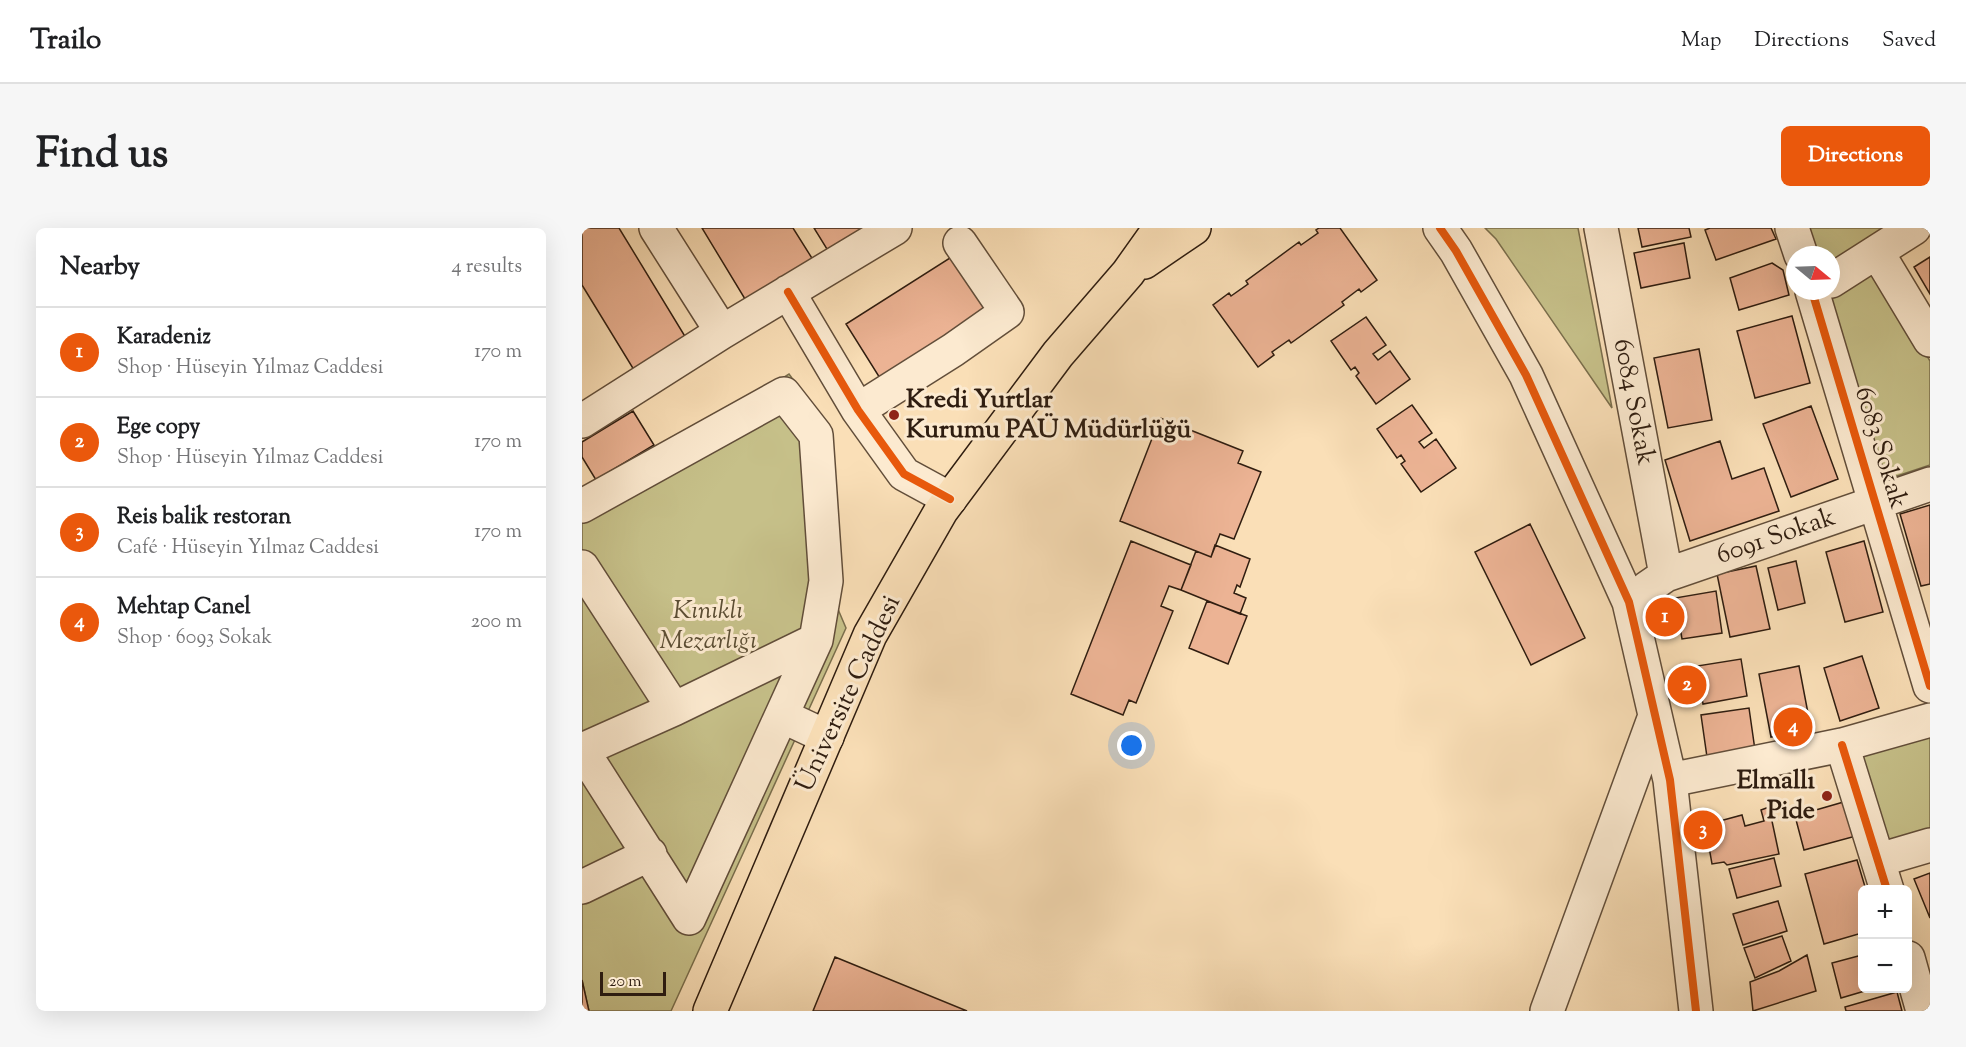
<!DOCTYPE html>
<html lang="en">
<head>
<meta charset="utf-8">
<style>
  :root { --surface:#fff; --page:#f6f6f6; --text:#202124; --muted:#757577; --line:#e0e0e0; --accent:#ea580c }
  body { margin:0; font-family:"Sorts Mill Goudy",serif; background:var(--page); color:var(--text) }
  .controls { position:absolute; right:18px; bottom:18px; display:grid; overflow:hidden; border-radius:9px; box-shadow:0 6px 24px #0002 }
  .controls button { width:54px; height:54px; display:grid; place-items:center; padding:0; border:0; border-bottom:2px solid var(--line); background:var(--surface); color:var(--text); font:30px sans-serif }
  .compass { position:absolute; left:1204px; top:18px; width:54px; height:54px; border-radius:50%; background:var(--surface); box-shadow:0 6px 24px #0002; rotate:109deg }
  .scale { position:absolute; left:18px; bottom:15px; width:66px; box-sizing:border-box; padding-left:6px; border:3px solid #2f1d10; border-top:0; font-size:16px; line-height:21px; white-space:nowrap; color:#2f1d10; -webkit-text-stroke:4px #fcead0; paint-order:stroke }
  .you { position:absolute; left:550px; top:518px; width:21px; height:21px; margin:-15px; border:4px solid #fff; border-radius:50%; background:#1a73e8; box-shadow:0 0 0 9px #1a73e833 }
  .badge { display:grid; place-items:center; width:39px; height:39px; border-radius:50%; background:var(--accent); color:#fff; font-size:20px; font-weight:700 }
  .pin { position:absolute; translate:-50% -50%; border:3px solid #fff; box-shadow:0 2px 6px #0006 }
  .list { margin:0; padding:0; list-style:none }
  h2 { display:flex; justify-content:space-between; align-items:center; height:78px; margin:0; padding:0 24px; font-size:26px }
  h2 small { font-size:20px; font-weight:400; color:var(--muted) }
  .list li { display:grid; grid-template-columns:39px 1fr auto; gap:18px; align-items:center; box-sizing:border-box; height:90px; padding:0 24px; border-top:2px solid var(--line) }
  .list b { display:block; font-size:22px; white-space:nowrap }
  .list p { margin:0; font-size:20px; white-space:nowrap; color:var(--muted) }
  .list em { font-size:20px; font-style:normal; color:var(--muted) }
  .map { position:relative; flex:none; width:1348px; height:783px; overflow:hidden; border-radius:9px }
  header { display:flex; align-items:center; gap:36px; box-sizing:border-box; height:84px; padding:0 30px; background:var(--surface); border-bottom:2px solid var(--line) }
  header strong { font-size:28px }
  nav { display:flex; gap:33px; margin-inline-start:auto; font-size:21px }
  .intro { display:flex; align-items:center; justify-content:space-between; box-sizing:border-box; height:144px; padding:0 36px }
  h1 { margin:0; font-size:42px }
  .button { padding:15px 27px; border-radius:9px; background:var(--accent); color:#fff; font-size:21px; font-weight:700 }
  main { display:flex; gap:36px; padding:0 36px }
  aside { flex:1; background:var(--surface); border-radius:9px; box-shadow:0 6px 24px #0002 }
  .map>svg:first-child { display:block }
  .green { fill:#c6c089; stroke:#7a6e4c; stroke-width:1.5 }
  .building { fill:#ecb394; stroke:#2f1d10; stroke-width:1.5 }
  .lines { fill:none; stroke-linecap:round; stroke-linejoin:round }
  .minor-casing { stroke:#624e3a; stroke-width:36 }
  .major-casing { stroke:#2f1d10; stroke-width:36 }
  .minor { stroke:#fcead0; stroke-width:33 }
  .major { stroke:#fadfb7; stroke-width:33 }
  .cycleway-casing { stroke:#fcead0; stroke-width:11 }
  .cycleway { stroke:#e8590c; stroke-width:8 }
  .poi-dot { fill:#8f2418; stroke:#fcead0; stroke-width:2 }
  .labels { text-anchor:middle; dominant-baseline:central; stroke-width:6; stroke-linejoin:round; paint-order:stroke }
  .poi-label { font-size:26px; font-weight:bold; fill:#2f1d10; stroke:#fcead0; text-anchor:start }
  .street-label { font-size:26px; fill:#2f1d10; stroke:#fcead0 }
  .park-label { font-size:26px; font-style:italic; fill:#5c4e34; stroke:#fcead0 }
</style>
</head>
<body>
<header>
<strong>Trailo</strong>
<nav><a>Map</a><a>Directions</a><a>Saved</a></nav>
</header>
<div class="intro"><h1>Find us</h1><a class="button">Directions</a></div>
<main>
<aside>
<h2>Nearby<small>4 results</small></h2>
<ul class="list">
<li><span class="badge">1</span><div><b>Karadeniz</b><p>Shop · Hüseyin Yılmaz Caddesi</p></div><em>170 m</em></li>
<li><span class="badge">2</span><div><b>Ege copy</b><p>Shop · Hüseyin Yılmaz Caddesi</p></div><em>170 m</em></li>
<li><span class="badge">3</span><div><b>Reis balik restoran</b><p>Café · Hüseyin Yılmaz Caddesi</p></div><em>170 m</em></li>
<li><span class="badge">4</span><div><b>Mehtap Canel</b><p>Shop · 6093 Sokak</p></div><em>200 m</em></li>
</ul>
</aside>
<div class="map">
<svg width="1348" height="783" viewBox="0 0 1348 783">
  <rect width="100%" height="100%" fill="#fadfb7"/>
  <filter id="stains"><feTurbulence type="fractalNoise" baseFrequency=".00333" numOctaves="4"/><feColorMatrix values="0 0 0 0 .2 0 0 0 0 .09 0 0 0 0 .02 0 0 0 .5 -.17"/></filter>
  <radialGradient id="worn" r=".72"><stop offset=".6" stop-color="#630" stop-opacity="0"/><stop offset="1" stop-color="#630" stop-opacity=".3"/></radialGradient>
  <path class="green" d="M903 0H996L1030 180 914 11Z
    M1220 0H1310L1249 38V27H1228Z
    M1293 39 1348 133V237L1300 253 1242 71Z
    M207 146 250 205 244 353 264 400 89 783H7L0 752V276Z
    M1348 492V617L1297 632 1260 517Z"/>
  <path class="building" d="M0 0H37L104 110 52 142 0 57Z
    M120 0H211L233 35 166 76Z
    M232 0H283L248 26Z
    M737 0H758L795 52 779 64 777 61 760 74 762 77 709 115 707 112 690 124 692 127 676 139 631 77 647 65 649 68 666 56 664 53 717 14 719 17 736 5 734 2Z
    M1056 0H1107L1109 9 1060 19Z
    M1128 0H1189L1194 11 1134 32 1123 2Z
    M1102 15 1108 50 1059 60 1052 25Z
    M371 28 408 86 301 155 264 96Z
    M1348 29V66L1332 39Z
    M1190 35 1201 42 1207 67 1157 82 1148 50Z
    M1210 88 1228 155 1173 170 1155 103Z
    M784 89 804 117 791 126 796 132 808 123 828 151 794 176 774 148 777 145 773 139 769 142 749 113Z
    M1117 121 1130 192 1086 200 1072 130Z
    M830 177 850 205 837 214 842 220 854 211 874 240 839 264 819 236 823 233 819 227 815 230 795 201Z
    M1229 178 1256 251 1209 269 1181 196Z
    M51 183 72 217 14 252 0 229V214Z
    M578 190 661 223 656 235 679 244 652 311 638 306 629 329 538 293Z
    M1138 213 1150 251 1182 240 1197 283 1108 313 1083 232Z
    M1348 277V356L1339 358 1318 286Z
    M948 296 1003 410 949 437 893 324Z
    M549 313 609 337 599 362 587 358 579 378 591 383 554 475 547 472 541 487 489 466Z
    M1282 313 1301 384 1263 394 1244 324Z
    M633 317 668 331 658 359 655 357 652 365 664 370 658 386 599 362 614 323 629 329Z
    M1214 333 1223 375 1196 382 1186 340Z
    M1174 338 1188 401 1148 409 1135 346Z
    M1134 363 1140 405 1100 411 1093 370Z
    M625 373 665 388 646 436 607 420Z
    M1280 428 1297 480 1258 493 1242 440Z
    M1159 431 1165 468 1121 476 1115 438Z
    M1217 438 1229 501 1189 509 1177 446Z
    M1167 480 1173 522 1125 529 1119 487Z
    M1265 573 1274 608 1222 622 1213 588Z
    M1187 579 1197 626 1145 637 1142 634 1130 636 1123 597 1160 587 1163 598 1182 593 1179 582Z
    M1192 630 1199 658 1155 670 1147 641Z
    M1275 632 1284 662H1280V705L1242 716 1223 646Z
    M1348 645V690L1332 651Z
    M1196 673 1205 703 1161 717 1151 686Z
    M1200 708 1209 733 1173 750 1162 720Z
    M1225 727 1234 763 1171 783 1168 754 1197 743Z
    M1280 727V760H1293L1259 770 1250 735Z
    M253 729 385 783H231Z
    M0 752 7 783H0Z
    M1315 764 1320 783H1264L1263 779Z"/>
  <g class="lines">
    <g class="minor-casing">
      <path id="minor" d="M74 0 140 104 313 0
        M858 0 874 23 944 147 1047 374 1088 552 1114 783
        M1019 0 1084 347
        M1210 0 1219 27
        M1295 24 1348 112
        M1249 53 1332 0
        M1230 63 1348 458
        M206 64 276 182 322 246 368 271
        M276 182 371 122 425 84 378 15
        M0 193 140 104
        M0 278 202 166 234 207 244 353 234 412 107 690
        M0 339 92 481
        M1065 360 1084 347 1348 256
        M200 488 245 509
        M1260 517 1305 662
        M0 522 92 481 234 412
        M0 522 107 690
        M1088 552 1260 517 1348 492
        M1297 632 1348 617
        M0 659 68 626
        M1326 730 1341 783
        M965 783 1073 488"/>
    </g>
    <g class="major-casing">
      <path id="major" d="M562 34 612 0
        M128 783 288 407 359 283 476 126 546 45 578 0"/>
    </g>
    <use href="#minor" class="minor"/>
    <use href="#major" class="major"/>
    <g class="cycleway-casing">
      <path id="cycleway" d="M858 0 874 23 944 147 1047 374 1088 552 1114 783
        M1230 63 1348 458
        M206 64 276 182 322 246 368 271
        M1260 517 1305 662"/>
    </g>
    <use href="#cycleway" class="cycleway"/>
  </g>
  <g class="poi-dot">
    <circle cx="312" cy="187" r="6"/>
    <circle cx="1245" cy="568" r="6"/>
  </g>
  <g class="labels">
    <g class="poi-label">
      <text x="324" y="172">Kredi Yurtlar<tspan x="324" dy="30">Kurumu PAÜ Müdürlüğü</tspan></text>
      <text x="1233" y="553" text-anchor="end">Elmallı<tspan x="1233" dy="30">Pide</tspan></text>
    </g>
    <g class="street-label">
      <text transform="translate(1051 174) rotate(79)">6084 Sokak</text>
      <text transform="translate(1298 220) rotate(73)">6083 Sokak</text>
      <text transform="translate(1194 309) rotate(-19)">6091 Sokak</text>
      <text transform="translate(267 466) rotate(-65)">Üniversite Caddesi</text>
    </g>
    <g class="park-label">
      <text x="126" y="383">Kınıklı<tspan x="126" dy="30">Mezarlığı</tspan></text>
    </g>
  </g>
  <rect width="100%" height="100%" filter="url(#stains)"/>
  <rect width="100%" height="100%" fill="url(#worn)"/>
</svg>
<div class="controls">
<button>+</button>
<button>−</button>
</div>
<svg class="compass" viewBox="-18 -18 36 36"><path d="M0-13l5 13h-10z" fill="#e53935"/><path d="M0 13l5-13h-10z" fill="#757577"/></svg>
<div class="scale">20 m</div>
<div class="you"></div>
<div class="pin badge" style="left:1083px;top:389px">1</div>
<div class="pin badge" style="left:1105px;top:457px">2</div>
<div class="pin badge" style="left:1121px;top:602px">3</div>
<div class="pin badge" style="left:1211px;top:499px">4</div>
</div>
</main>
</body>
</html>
